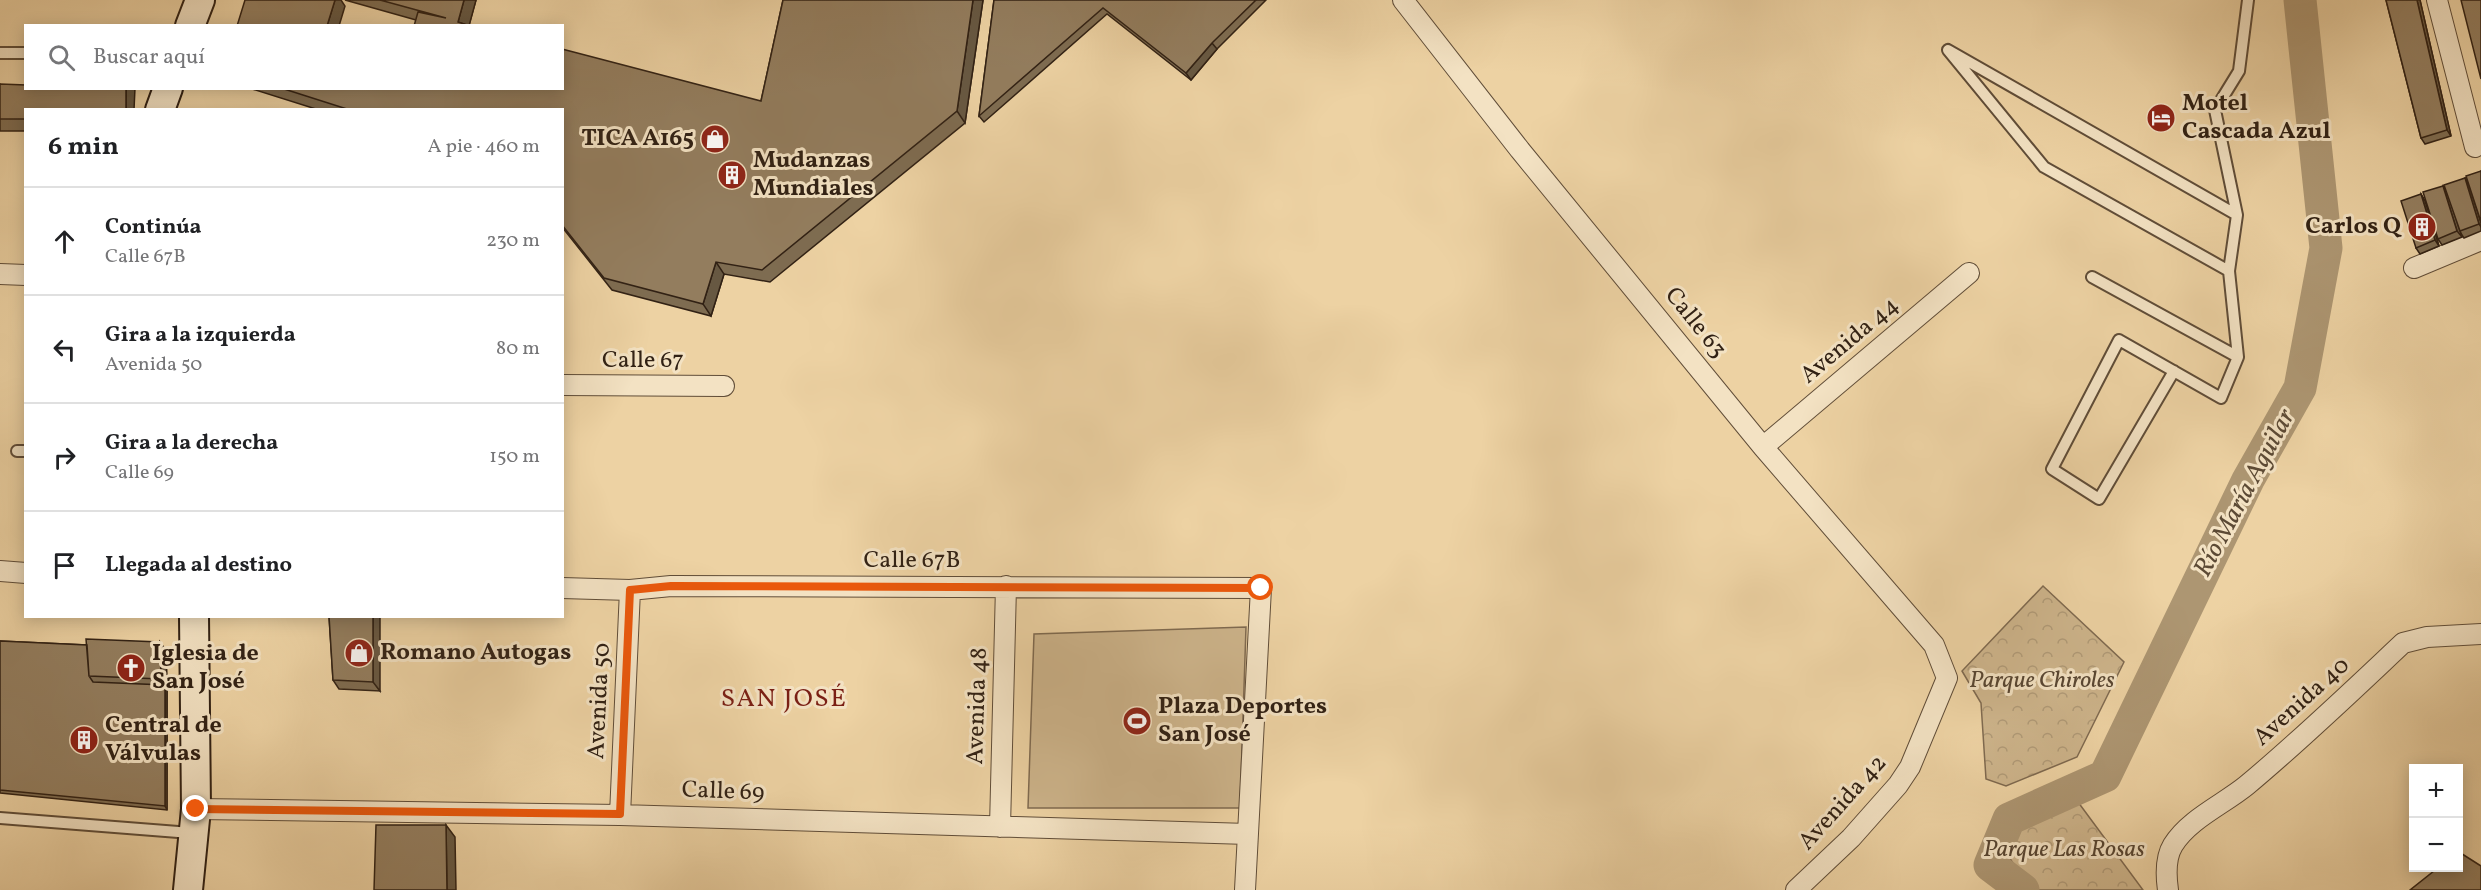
<!DOCTYPE html>
<html lang="es">
<head>
<meta charset="utf-8">
<style>
  :root { --surface:#fff; --page:#f6f6f6; --text:#202124; --muted:#757577; --line:#e0e0e0 }
  body { margin:0; font-family:Vollkorn,serif; background:var(--page); color:var(--text) }
  .controls { position:absolute; right:18px; bottom:18px; display:grid; overflow:hidden; border-radius:0px; box-shadow:0 3px 15px #0003 }
  .controls button { width:54px; height:54px; display:grid; place-items:center; padding:0; border:0; border-bottom:2px solid var(--line); background:var(--surface); color:var(--text); font:30px sans-serif }
  .stop { position:absolute; width:18px; height:18px; margin:-14px; border:4px solid #ea580c; border-radius:50%; background:#fff }
  .stop.end { background:#ea580c; border-color:#fff; box-shadow:0 2px 6px #0008 }
  .list { margin:0; padding:0; list-style:none }
  h2 { display:flex; justify-content:space-between; align-items:center; height:78px; margin:0; padding:0 24px; font-size:26px }
  h2 small { font-size:20px; font-weight:400; color:var(--muted) }
  .list li { display:grid; grid-template-columns:39px 1fr auto; gap:18px; align-items:center; box-sizing:border-box; height:108px; padding:0 24px; border-top:2px solid var(--line) }
  .list b { display:block; font-size:22px; white-space:nowrap }
  .list p { margin:0; font-size:20px; white-space:nowrap; color:var(--muted) }
  .list em { font-size:20px; font-style:normal; color:var(--muted) }
  .icon { flex:none; width:33px; height:33px; fill:none; stroke:currentColor; stroke-width:2; stroke-linecap:round; stroke-linejoin:round }
  .map { position:relative; flex:none; width:2481px; height:890px; overflow:hidden }
  .search { position:absolute; background:var(--surface); box-shadow:0 3px 15px #0003; left:24px; top:24px; width:540px; height:66px; display:flex; align-items:center; gap:15px; box-sizing:border-box; padding:0 21px; border-radius:0px; color:var(--muted); font-size:22px }
  .panel { position:absolute; background:var(--surface); box-shadow:0 3px 15px #0003; left:24px; top:108px; width:540px; height:510px; border-radius:0px }
  .map>svg:first-child { display:block }
  .park { fill:url(#park-crowns); stroke:#7f6a50; stroke-width:1.5 }
  .garden { fill:#cdb48b; stroke:#7f6a50; stroke-width:1.5 }
  .lines { fill:none; stroke-linecap:round; stroke-linejoin:round }
  .river { stroke:#ad9672; stroke-width:33 }
  .lane-casing { stroke:#604d38; stroke-width:14 }
  .street-casing { stroke:#604d38; stroke-width:22 }
  .secondary-casing { stroke:#312114; stroke-width:32 }
  .lane { stroke:#f3e2c3; stroke-width:10 }
  .street { stroke:#f3e2c3; stroke-width:20 }
  .secondary { stroke:#f3e2c3; stroke-width:28 }
  .wall { fill:#7e6c51; stroke:#312114; stroke-width:1.5 }
  .shaded-wall { fill:#675842; stroke:#312114; stroke-width:1.5 }
  .building { fill:#937d5e; stroke:#312114; stroke-width:1.5 }
  .route { stroke:#ea580c; stroke-width:8 }
  .labels { text-anchor:middle; dominant-baseline:central; stroke-width:6; stroke-linejoin:round; paint-order:stroke }
  .poi-label { font-size:24px; font-weight:bold; fill:#312114; stroke:#f3e2c3; text-anchor:start }
  .street-label { font-size:24px; fill:#312114; stroke:#f3e2c3 }
  .park-label { font-size:24px; font-style:italic; fill:#584632; stroke:#f3e2c3 }
  .water-label { font-size:26px; font-style:italic; fill:#5c4a35; stroke:#f3e2c3 }
  .neighbourhood-label { font-size:26px; letter-spacing:1.5px; fill:#7a1f14; stroke:#f3e2c3 }
</style>
</head>
<body>
<div class="map">
<svg width="2481" height="890" viewBox="0 0 2481 890">
  <defs>
    <pattern id="park-crowns" width="20" height="18" patternUnits="userSpaceOnUse" patternTransform="scale(1.5)"><rect width="20" height="18" fill="#cdb48b"/><path d="M2 6a3 3 0 1 1 6 0M12 15a3 3 0 1 1 6 0" fill="none" stroke="#b09a77"/></pattern>
  </defs>
  <rect width="100%" height="100%" fill="#edd2a3"/>
  <filter id="stains"><feTurbulence type="fractalNoise" baseFrequency=".00333" numOctaves="4"/><feColorMatrix values="0 0 0 0 .2 0 0 0 0 .09 0 0 0 0 .02 0 0 0 .5 -.17"/></filter>
  <radialGradient id="worn" r=".72"><stop offset=".6" stop-color="#630" stop-opacity="0"/><stop offset="1" stop-color="#630" stop-opacity=".3"/></radialGradient>
  <path class="park" d="M2043 586 2124 662 2077 757 2006 786 1986 779 1981 703 1962 671Z
    M2078 802 2143 890H2039L2023 879 2009 857 2014 829Z"/>
  <path class="garden" d="M1246 627 1240 808H1028L1034 634Z"/>
  <g class="lines">
    <path class="river" d="M2023 890 1990 865 2009 819 2105 776 2248 480 2300 388 2326 248 2300 0"/>
    <g class="lane-casing">
      <path id="lane" d="M0 53H26
        M2229 271 2044 167 1948 50 2237 215
        M2092 277 2238 357
        M2174 371 2099 499 2052 469 2119 340 2221 398 2238 357 2229 271 2237 215 2215 110 2239 71 2248 0
        M17 451H26
        M0 818 191 833"/>
    </g>
    <g class="street-casing">
      <path id="street" d="M1403 0 1520 150 1763 447 1934 645 1947 678 1910 767 1898 785 1851 838 1796 890
        M2437 0 2475 147
        M2414 268 2481 240
        M0 274 26 275
        M562 385 724 386
        M1763 447 1969 273
        M0 571 26 573
        M562 588 630 590 671 586 1261 588 1245 890
        M196 809 620 815 1248 834
        M620 815 630 590
        M1000 827 1006 586
        M2168 890C2166 876 2165 858 2173 845 2189 819 2224 804 2247 785 2301 740 2352 691 2403 643L2427 637 2481 634"/>
    </g>
    <g class="secondary-casing">
      <path id="secondary" d="M190 26 200 0
        M160 110 168 88
        M188 890 196 809 194 616"/>
    </g>
    <use href="#lane" class="lane"/>
    <use href="#street" class="street"/>
    <use href="#secondary" class="secondary"/>
  </g>
  <path class="wall" d="M345 0H476L469 25 416 20Z
    M783 0H983L965 123 770 282 724 274 711 316 612 290 562 227V110H319L249 88H562L761 101Z
    M994 0H1266L1217 49 1191 80 1107 14 984 122 979 116Z
    M2386 0H2420L2451 136 2425 144 2421 138Z
    M0 84 26 110V131H0Z
    M2481 171V231L2464 238 2460 232 2462 237 2442 245 2438 239 2443 186 2446 189 2465 178 2468 182Z
    M2421 194 2425 201 2439 246 2420 254 2416 248Z
    M329 616 380 691 339 689 333 680Z
    M0 641 87 645 160 642 166 651 167 688V810L0 793Z"/>
  <path class="shaded-wall" d="M335 0H341L345 6 339 26H327Z
    M464 0H476L469 26 458 22Z
    M973 0H983L965 123 957 111Z
    M2417 0H2420L2451 136 2447 130Z
    M1212 43 1217 49 1191 80 1186 73Z
    M126 88H135L134 110H126Z
    M2465 178 2469 185 2481 223V227L2479 224Z
    M2443 186 2448 192 2462 237 2457 231Z
    M2421 194 2425 201 2439 246 2435 240Z
    M716 262 724 274 711 316 703 304Z
    M373 616H380V691L373 682Z
    M160 642 166 651 167 688 161 679Z
    M165 685 167 688V810L165 806Z
    M446 825 455 837 456 890H447Z"/>
  <path class="building" d="M245 0H335L327 26H237Z
    M380 0H464L458 22 470 26H414L418 12 446 18Z
    M783 0H973L957 111 762 270 716 262 703 304 604 278 562 225V110H350L281 88H562V49L761 101Z
    M994 0H1256L1212 43 1186 73 1103 8 979 116Z
    M2386 0H2417L2447 130 2421 138Z
    M2461 0H2481V79Z
    M0 84 26 85V88H126V110H26V119H0Z
    M2481 171V222L2466 176Z
    M2465 178 2479 224 2460 231 2444 185Z
    M2443 186 2457 231 2438 239 2423 192Z
    M2421 194 2435 240 2416 248 2401 201Z
    M329 616H373V682L333 680Z
    M86 639 160 642 161 679 89 676Z
    M0 641 87 645 89 676 93 682 165 685V806L0 790Z
    M376 825H446L447 890H374Z
    M2459 852 2481 866V890H2410L2439 867H2458V853Z"/>
  <g class="lines">
    <path class="route" d="M196 809 620 814 630 590 671 586 1261 588"/>
  </g>
  <defs>
    <g id="hotel-disc" transform="scale(1.5)"><circle r="9.5" fill="#8f2418" stroke="#f3e2c3"/><path d="M-6-4.5h1.5V1H6V5H4.5V3h-9V5H-6ZM-4 0a1.8 1.8 0 1 1 3.6 0ZM.5 0V-2.5h3Q6-2.5 6 0Z" fill="#fff"/></g>
    <g id="shop-disc" transform="scale(1.5)"><circle r="9.5" fill="#8f2418" stroke="#f3e2c3"/><path d="M-5-2.5h2.3a2.7 3.5 0 0 1 5.4 0H5L5.5 6h-11ZM-1.5-2.5h3a1.5 2.3 0 0 0-3 0Z" fill="#fff"/></g>
    <g id="building-disc" transform="scale(1.5)"><circle r="9.5" fill="#8f2418" stroke="#f3e2c3"/><path d="M-4-6H4V6H1V3H-1V6H-4ZM-2.5-4.3h1.7v1.8h-1.7ZM.8-4.3h1.7v1.8H.8ZM-2.5-1h1.7V.8h-1.7ZM.8-1h1.7V.8H.8Z" fill="#fff"/></g>
    <g id="church-disc" transform="scale(1.5)"><circle r="9.5" fill="#8f2418" stroke="#f3e2c3"/><path d="M-1.2-6h2.4v3.5h3.3v2.4h-3.3V6h-2.4V-.1h-3.3v-2.4h3.3Z" fill="#fff"/></g>
    <g id="stadium-disc" transform="scale(1.5)"><circle r="9.5" fill="#8f2418" stroke="#f3e2c3"/><path d="M0-5a6.5 5 0 1 0 0 10a6.5 5 0 1 0 0-10ZM-3.5-1.8h7v3.6h-7Z" fill="#fff"/></g>
  </defs>
  <g fill-rule="evenodd">
    <use href="#hotel-disc" x="2161" y="118"/>
    <use href="#shop-disc" x="715" y="139"/>
    <use href="#building-disc" x="732" y="175"/>
    <use href="#building-disc" x="2422" y="227"/>
    <use href="#shop-disc" x="359" y="653"/>
    <use href="#church-disc" x="131" y="668"/>
    <use href="#stadium-disc" x="1137" y="721"/>
    <use href="#building-disc" x="84" y="740"/>
  </g>
  <g class="labels">
    <g class="poi-label">
      <text x="2182" y="104">Motel<tspan x="2182" dy="28">Cascada Azul</tspan></text>
      <text x="694" y="139" text-anchor="end">TICA A165</text>
      <text x="753" y="161">Mudanzas<tspan x="753" dy="28">Mundiales</tspan></text>
      <text x="2401" y="227" text-anchor="end">Carlos Q</text>
      <text x="380" y="653">Romano Autogas</text>
      <text x="152" y="654">Iglesia de<tspan x="152" dy="28">San José</tspan></text>
      <text x="1158" y="707">Plaza Deportes<tspan x="1158" dy="28">San José</tspan></text>
      <text x="105" y="726">Central de<tspan x="105" dy="28">Válvulas</tspan></text>
    </g>
    <g class="street-label">
      <text transform="translate(1695 323) rotate(51)">Calle 63</text>
      <text transform="translate(1850 341) rotate(-40)">Avenida 44</text>
      <text x="643" y="361">Calle 67</text>
      <text x="912" y="561">Calle 67B</text>
      <text transform="translate(600 701) rotate(-87)">Avenida 50</text>
      <text transform="translate(2302 702) rotate(-42)">Avenida 40</text>
      <text transform="translate(978 706) rotate(-88)">Avenida 48</text>
      <text transform="translate(723 792) rotate(2)">Calle 69</text>
      <text transform="translate(1843 803) rotate(-48)">Avenida 42</text>
    </g>
    <g class="park-label">
      <text x="2042" y="681">Parque Chiroles</text>
      <text x="2064" y="850">Parque Las Rosas</text>
    </g>
    <g class="water-label">
      <text transform="translate(2245 493) rotate(-62)">Río María Aguilar</text>
    </g>
    <g class="neighbourhood-label">
      <text x="784" y="699">SAN JOSÉ</text>
    </g>
  </g>
  <rect width="100%" height="100%" filter="url(#stains)"/>
  <rect width="100%" height="100%" fill="url(#worn)"/>
</svg>
<div class="controls">
<button>+</button>
<button>−</button>
</div>
<div class="stop" style="left:1261px;top:588px"></div>
<div class="stop end" style="left:196px;top:809px"></div>
<div class="search"><svg class="icon" aria-label="search" viewBox="0 0 24 24"><circle cx="10" cy="10" r="6"/><path d="M15 15l6 6"/></svg>Buscar aquí</div>
<section class="panel">
<h2>6 min<small>A pie · 460 m</small></h2>
<ul class="list">
<li><svg class="icon" aria-label="ahead" viewBox="0 0 24 24"><path d="M12 20V5M6 11l6-6 6 6"/></svg><div><b>Continúa</b><p>Calle 67B</p></div><em>230 m</em></li>
<li><svg class="icon" aria-label="left" viewBox="0 0 24 24"><path d="M17 20v-9H6M10 6l-5 5 5 5"/></svg><div><b>Gira a la izquierda</b><p>Avenida 50</p></div><em>80 m</em></li>
<li><svg class="icon" aria-label="right" viewBox="0 0 24 24"><path d="M7 20v-9h11M14 6l5 5-5 5"/></svg><div><b>Gira a la derecha</b><p>Calle 69</p></div><em>150 m</em></li>
<li><svg class="icon" aria-label="arrive" viewBox="0 0 24 24"><path d="M6 21V4h12l-3 4 3 4H6"/></svg><div><b>Llegada al destino</b></div></li>
</ul>
</section>
</div>
</body>
</html>
